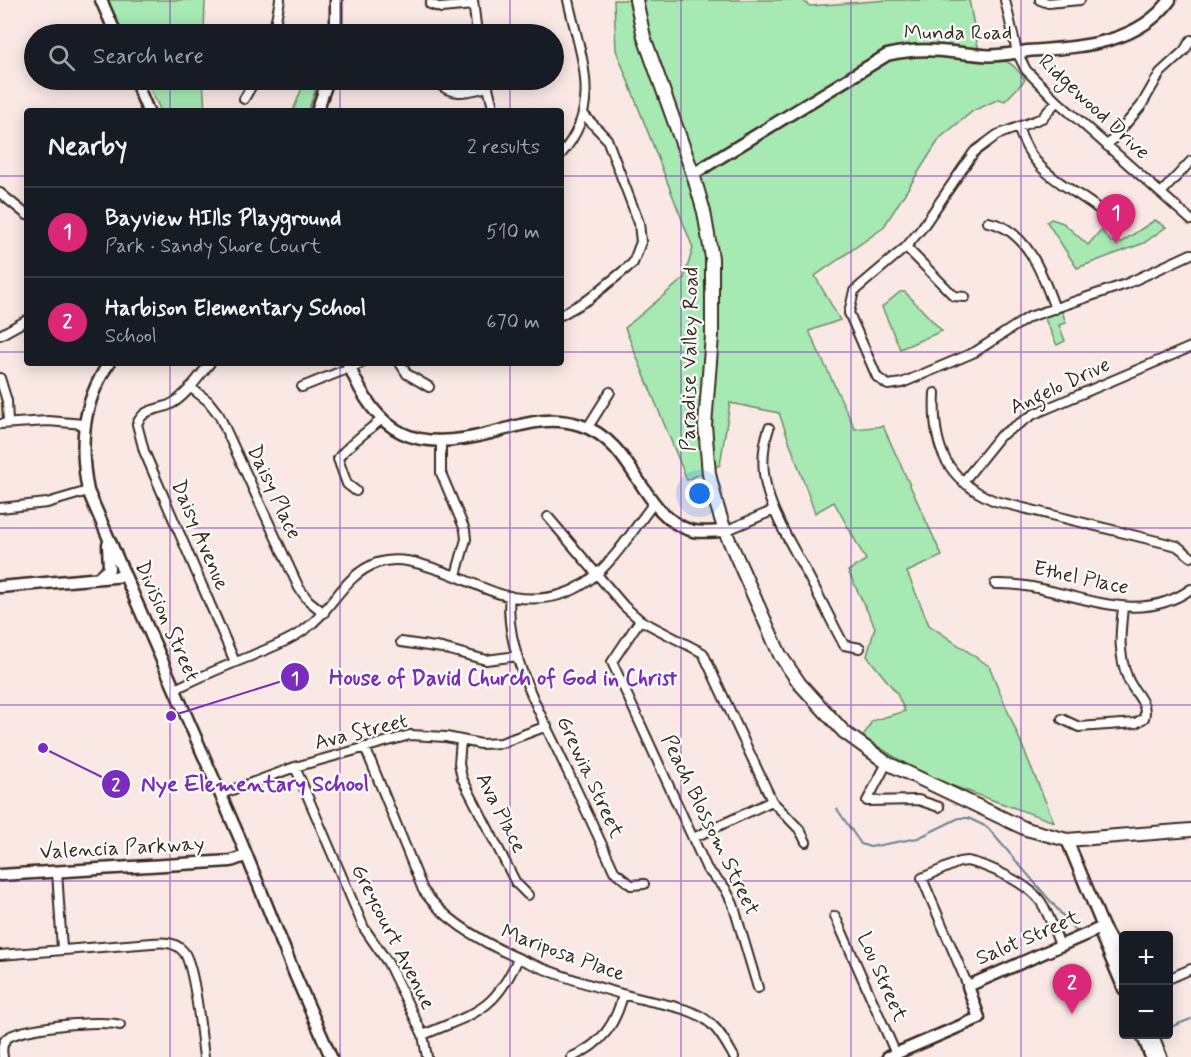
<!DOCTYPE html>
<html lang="en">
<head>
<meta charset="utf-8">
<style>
  :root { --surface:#171b24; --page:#20242c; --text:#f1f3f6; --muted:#9ea1a6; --line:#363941; --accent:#db2777 }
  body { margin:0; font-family:Mynerve,sans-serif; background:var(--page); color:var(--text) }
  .controls { position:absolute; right:18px; bottom:18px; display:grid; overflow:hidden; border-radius:6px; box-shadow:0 3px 15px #0003 }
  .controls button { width:54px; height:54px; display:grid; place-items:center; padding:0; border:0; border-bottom:2px solid var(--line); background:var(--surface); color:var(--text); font:30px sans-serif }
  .you { position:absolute; left:700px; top:494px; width:21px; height:21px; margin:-15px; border:4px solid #fff; border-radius:50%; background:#1a73e8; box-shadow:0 0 0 9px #1a73e833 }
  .badge { display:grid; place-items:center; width:39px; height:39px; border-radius:50%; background:var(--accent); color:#fff; font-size:20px; font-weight:700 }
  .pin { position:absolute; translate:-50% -50px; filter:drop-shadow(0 2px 3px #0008) }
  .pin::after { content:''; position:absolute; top:32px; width:21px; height:18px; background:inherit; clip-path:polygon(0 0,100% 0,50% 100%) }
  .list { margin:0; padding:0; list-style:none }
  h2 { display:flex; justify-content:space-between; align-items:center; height:78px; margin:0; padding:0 24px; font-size:26px }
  h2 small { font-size:20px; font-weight:400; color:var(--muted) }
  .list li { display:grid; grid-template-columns:39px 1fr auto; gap:18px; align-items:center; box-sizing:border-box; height:90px; padding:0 24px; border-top:2px solid var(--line) }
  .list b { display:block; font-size:22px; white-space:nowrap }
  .list p { margin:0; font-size:20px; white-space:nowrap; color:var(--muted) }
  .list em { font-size:20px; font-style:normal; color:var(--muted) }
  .icon { flex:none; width:33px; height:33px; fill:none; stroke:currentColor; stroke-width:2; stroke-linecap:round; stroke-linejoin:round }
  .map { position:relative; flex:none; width:1191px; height:1057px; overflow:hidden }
  .search { position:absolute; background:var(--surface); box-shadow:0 3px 15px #0003; left:24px; top:24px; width:540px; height:66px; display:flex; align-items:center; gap:15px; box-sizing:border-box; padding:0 21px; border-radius:33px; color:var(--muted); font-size:22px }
  .panel { position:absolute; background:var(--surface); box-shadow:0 3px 15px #0003; left:24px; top:108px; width:540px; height:258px; border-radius:6px }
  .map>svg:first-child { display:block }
  .green { fill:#a6e9b3; stroke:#708a68; stroke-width:1.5 }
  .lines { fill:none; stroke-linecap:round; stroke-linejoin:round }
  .stream { stroke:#678595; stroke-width:2 }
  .street-casing { stroke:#3b2a1e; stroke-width:12 }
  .secondary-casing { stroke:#3b2a1e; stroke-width:15 }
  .primary-casing { stroke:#3b2a1e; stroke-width:16 }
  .street { stroke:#fff; stroke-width:8 }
  .secondary { stroke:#fff; stroke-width:10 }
  .primary { stroke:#fff; stroke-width:12 }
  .grid { fill:none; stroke:#7b2cbf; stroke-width:1.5; stroke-opacity:0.55 }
  .labels { text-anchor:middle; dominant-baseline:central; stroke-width:4.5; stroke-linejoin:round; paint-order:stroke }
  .street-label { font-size:21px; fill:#3b2a1e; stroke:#fff }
  .leader { fill:none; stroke:#7b2cbf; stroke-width:2 }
  .callout-dot { fill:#7b2cbf; stroke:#fff; stroke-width:2 }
  .mark-label { font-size:18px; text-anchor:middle; font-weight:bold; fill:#fff }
  .callout-label { font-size:22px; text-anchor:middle; font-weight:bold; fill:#7b2cbf; stroke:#fff; stroke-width:4.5; stroke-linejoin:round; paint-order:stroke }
</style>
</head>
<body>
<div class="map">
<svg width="1191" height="1057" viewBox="0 0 1191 1057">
  <rect width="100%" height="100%" fill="#f9e8e3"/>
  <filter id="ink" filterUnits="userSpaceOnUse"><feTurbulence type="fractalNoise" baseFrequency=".0167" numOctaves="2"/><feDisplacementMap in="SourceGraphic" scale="12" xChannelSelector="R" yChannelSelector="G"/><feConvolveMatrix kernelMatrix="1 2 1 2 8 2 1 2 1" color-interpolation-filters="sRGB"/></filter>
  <g filter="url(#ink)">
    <path class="green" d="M107 0H205L204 34H124Z
      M614 0H802L810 6 888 0H969L981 62C1007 60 1010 58 1025 80L1005 101 999 99 973 111 940 138 883 228 815 276 840 320 809 331 855 429 883 426 942 556 907 572 929 625 989 666 1054 822 925 776 863 737 872 721 905 711 896 692 867 656 875 627 848 571 866 560 834 502 815 513 779 413 730 403 720 465 687 480 625 328 684 278 693 248 616 50Z
      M146 80H203L205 111H161Z
      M305 80H319L308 111H293Z
      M1051 219 1063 223 1088 245 1101 230 1111 242 1120 243 1155 220 1166 227 1144 243 1077 268 1047 222Z
      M900 292H905L942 331 900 349 882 307Z
      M1062 311 1066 323 1059 325 1065 341 1057 345 1044 317Z"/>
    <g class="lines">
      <path class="stream" d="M837 809 861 844 870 847 918 838 959 818H968L987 827 1077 932
        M1168 1028 1191 1019"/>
      <g class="street-casing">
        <path id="street" d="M473 0 477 34
          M1005 0 1017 52 1026 70 1057 101 1191 220
          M1040 0 1048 3 1080 0
          M430 4 441 8 473 5
          M273 34 280 0
          M486 80 494 111
          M437 82C452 98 470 91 488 87
          M244 99 255 80
          M1057 101 1042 118 997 135 974 152 922 228 906 247 854 291 849 313 877 377 888 385 902 383 975 352 1029 317 1126 284 1191 254
          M1018 127C1037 187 1082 185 1117 227
          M1107 146 1141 106 1160 73 1184 51 1191 40
          M561 154C604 105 580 56 568 0
          M0 193 27 215
          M1161 193 1191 161
          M988 222C1027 229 1043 275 1055 309
          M906 247 954 296 965 297
          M561 315 589 299 633 263 641 242 639 223 607 139 584 115
          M0 335 27 320
          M210 363C199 376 185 398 169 405 155 411 144 408 137 424L144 451 235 662
          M400 363 407 374 429 387
          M0 378 7 401 8 423
          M190 387 208 401 219 415 299 588 308 600 324 613
          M302 387 362 363
          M935 393C932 445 945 480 995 501L1177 546 1191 557
          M0 424 48 421 84 424
          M588 427 610 392
          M769 428C752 478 776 517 799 559 815 587 829 617 844 645L860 648
          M441 441V473L465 530 466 539 456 575
          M963 482 1000 436 1034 414 1191 347
          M356 491 347 484 338 459C342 450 371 428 381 420
          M0 508 47 503 88 491
          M548 517 624 606 640 620 703 653 772 801 800 830 806 842
          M725 531 772 511
          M995 584C1062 581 1129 633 1191 589
          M510 596C503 650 543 718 565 766 582 801 598 836 614 871L631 885 644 884
          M640 620 612 662 707 869 725 888 733 904 758 988
          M401 642 442 648 486 660 518 656
          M175 689C200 677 225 666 251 656 269 648 288 642 304 630 332 611 343 575 377 563 398 556 419 563 439 570 463 577 488 593 512 597 590 609 614 554 654 503
          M1062 719 1079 727 1136 723 1144 718C1149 703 1133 692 1128 679 1118 654 1120 634 1123 608
          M461 740 459 764 462 778 516 883 528 895
          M365 747 423 890C463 947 571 981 637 998 659 1004 693 1007 710 1023 720 1031 728 1046 734 1057
          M887 763 867 801 918 800 939 807
          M295 767 364 928 388 963 423 1035 427 1057
          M221 794 295 767 410 735 446 737 481 744 501 743 547 726
          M693 838 772 801
          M57 871 62 949
          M835 916 896 1054
          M0 955 152 943C164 942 175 942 183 951 195 964 201 1036 204 1057
          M1168 979 1191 969
          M968 986 922 878 959 862 967 861C988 865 1029 884 1041 902 1049 914 1054 931 1060 945
          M423 1035C474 1013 493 1013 518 959
          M3 1057C2 1052 2 1044 6 1039 19 1027 103 1019 120 1025
          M572 1057C602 1044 615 1025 623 995"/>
      </g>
      <g class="secondary-casing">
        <path id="secondary" d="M101 0 116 34
          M336 34V0
          M135 80 148 111
          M317 111 328 80
          M693 174 887 55C925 46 945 52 982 55 997 57 1013 53 1028 51 1079 47 1137 45 1170 0
          M109 363C82 403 79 445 88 491L240 839 295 975 331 1057
          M348 363C378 436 414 453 491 433 521 425 548 415 580 425 636 442 640 517 693 531 704 533 715 531 725 531
          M99 577 109 569 108 544
          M0 587 125 576
          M1067 840 1103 927 1124 965
          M0 875 231 861 245 856
          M1103 930 1102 937 1124 989
          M1142 1034 1151 1057
          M1152 1034 1161 1057
          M888 1057 979 1018 968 986 1103 927"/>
      </g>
      <g class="primary-casing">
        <path id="primary" d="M636 0 644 37 693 174 704 212 712 258V336L705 425 709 474 717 506 725 531 780 655 800 684 844 732 887 763 1026 829 1067 840 1191 830"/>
      </g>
      <use href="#street" class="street"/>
      <use href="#secondary" class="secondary"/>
      <use href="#primary" class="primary"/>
    </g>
  </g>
  <path class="grid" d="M170 0V34M340 0V34M510 0V34M681 0V1057M851 0V1057M1021 0V1057M170 80V111M340 80V111M510 80V111M0 176H27M561 176H1191M0 352H27M561 352H1191M170 363V1057M340 363V1057M510 363V1057M0 528H1191M0 705H1191M0 881H1191"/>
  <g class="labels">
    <g class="street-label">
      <text x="958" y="33">Munda Road</text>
      <text transform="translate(1094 107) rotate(43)">Ridgewood Drive</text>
      <text transform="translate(690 359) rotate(-89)">Paradise Valley Road</text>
      <text transform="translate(1060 386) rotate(-25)">Angelo Drive</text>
      <text transform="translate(274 492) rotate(65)">Daisy Place</text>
      <text transform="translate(200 535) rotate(67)">Daisy Avenue</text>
      <text transform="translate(1081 578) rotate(12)">Ethel Place</text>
      <text transform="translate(167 621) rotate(66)">Division Street</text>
      <text transform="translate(361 732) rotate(-14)">Ava Street</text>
      <text transform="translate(590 777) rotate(65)">Grewia Street</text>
      <text transform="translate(501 813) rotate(63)">Ava Place</text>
      <text transform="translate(710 825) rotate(64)">Peach Blossom Street</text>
      <text transform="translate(122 848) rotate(-3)">Valencia Parkway</text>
      <text transform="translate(393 937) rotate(63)">Greycourt Avenue</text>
      <text transform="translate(1028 938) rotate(-23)">Salot Street</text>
      <text transform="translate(563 953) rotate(20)">Mariposa Place</text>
      <text transform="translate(882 977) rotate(66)">Lou Street</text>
    </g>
  </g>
  <path class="leader" d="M171 716L295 677M43 748L116 784"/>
  <g class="callout-dot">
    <circle cx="171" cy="716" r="6"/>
    <circle cx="43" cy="748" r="6"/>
    <circle cx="295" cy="677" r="15"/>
    <circle cx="116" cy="784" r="15"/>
  </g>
  <g class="mark-label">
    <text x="295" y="684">1</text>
    <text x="116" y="790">2</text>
  </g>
  <g class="callout-label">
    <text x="503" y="685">House of David Church of God in Christ</text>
    <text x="255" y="791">Nye Elementary School</text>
  </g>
</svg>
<div class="controls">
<button>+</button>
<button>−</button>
</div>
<div class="you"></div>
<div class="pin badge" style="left:1116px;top:244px">1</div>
<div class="pin badge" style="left:1072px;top:1014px">2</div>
<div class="search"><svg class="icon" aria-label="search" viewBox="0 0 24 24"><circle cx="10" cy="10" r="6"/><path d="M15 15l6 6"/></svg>Search here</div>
<section class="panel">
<h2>Nearby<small>2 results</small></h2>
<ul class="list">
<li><span class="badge">1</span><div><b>Bayview HIlls Playground</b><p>Park · Sandy Shore Court</p></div><em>510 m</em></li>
<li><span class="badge">2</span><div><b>Harbison Elementary School</b><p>School</p></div><em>670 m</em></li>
</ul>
</section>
</div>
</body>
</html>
